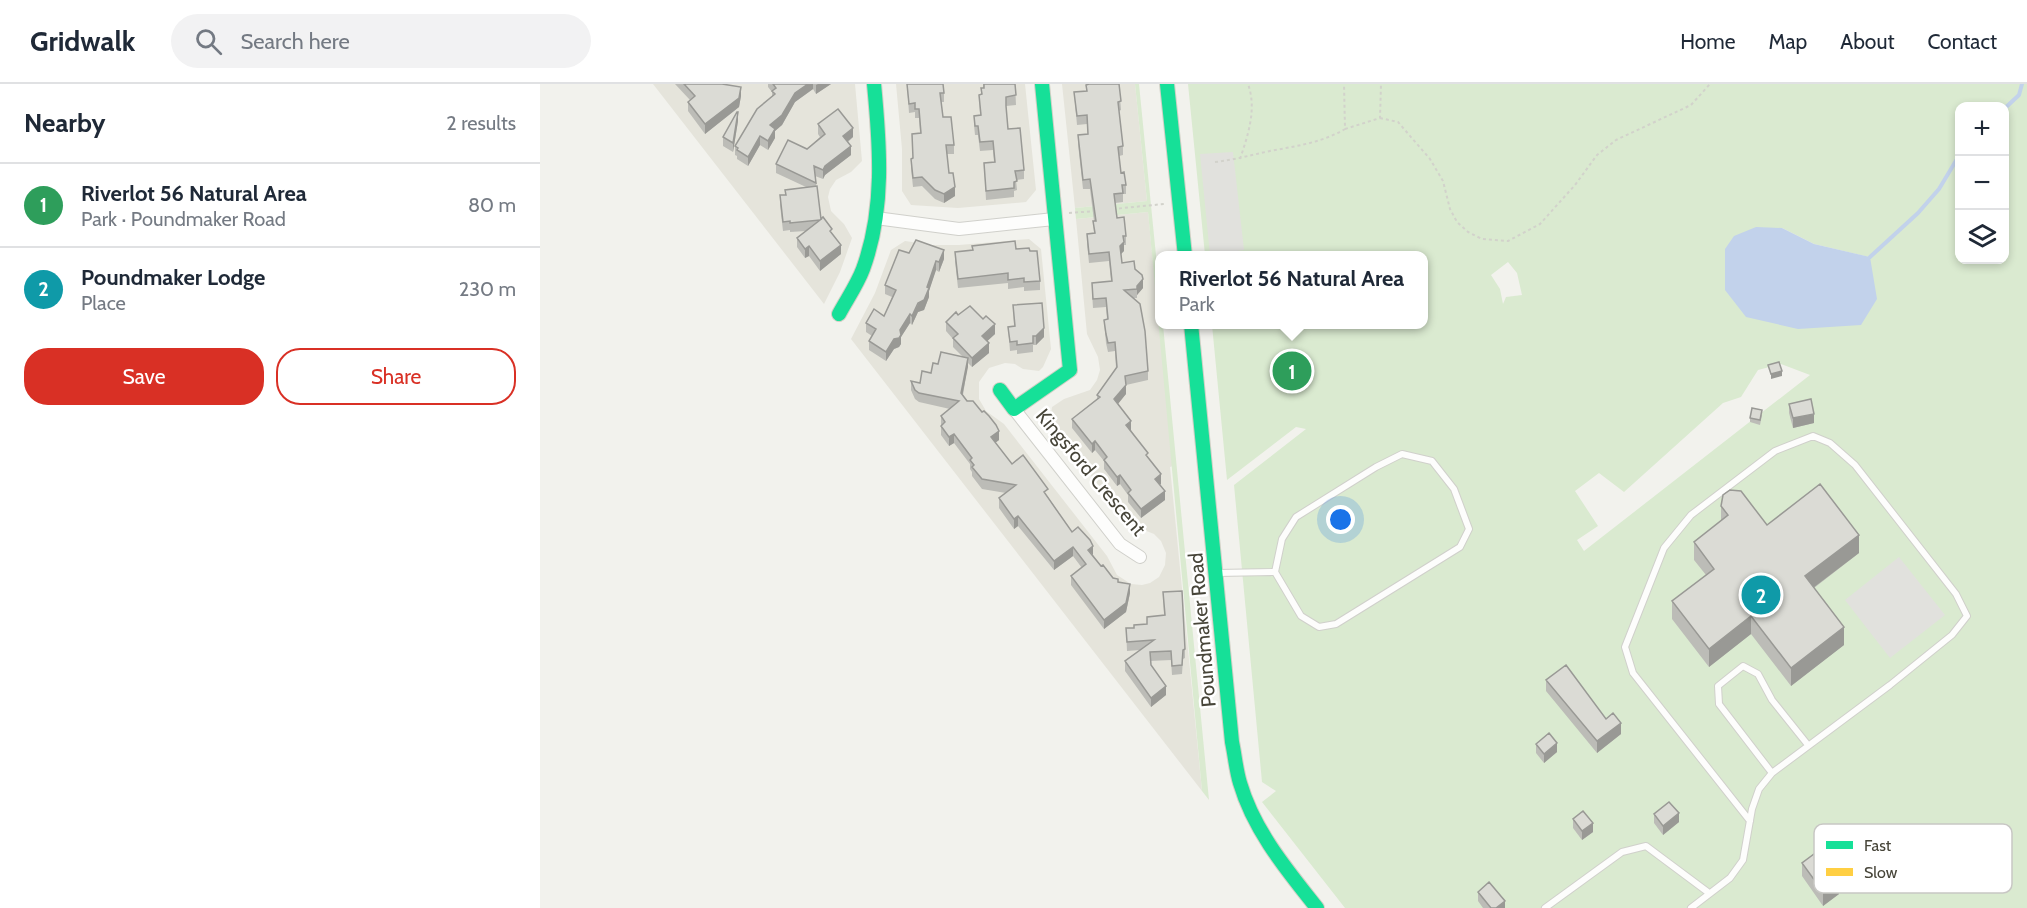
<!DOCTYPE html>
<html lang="en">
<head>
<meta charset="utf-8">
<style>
  :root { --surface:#fff; --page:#f2f2f3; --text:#1f2937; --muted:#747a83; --line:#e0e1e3; --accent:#d93025 }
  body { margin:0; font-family:Cabin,sans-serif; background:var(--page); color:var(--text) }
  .controls { position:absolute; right:18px; top:18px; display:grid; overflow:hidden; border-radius:12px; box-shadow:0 3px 9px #0003 }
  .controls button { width:54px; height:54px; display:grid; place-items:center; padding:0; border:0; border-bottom:2px solid var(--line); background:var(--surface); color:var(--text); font:30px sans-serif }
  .you { position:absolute; left:801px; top:436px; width:21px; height:21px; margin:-15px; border:4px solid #fff; border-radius:50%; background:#1a73e8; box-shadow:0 0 0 9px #1a73e833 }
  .badge { display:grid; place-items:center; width:39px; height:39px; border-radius:50%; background:var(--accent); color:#fff; font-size:20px; font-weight:700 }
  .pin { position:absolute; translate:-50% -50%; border:3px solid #fff; box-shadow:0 2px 6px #0006 }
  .popup { position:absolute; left:615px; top:167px; width:273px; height:78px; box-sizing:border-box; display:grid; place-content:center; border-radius:12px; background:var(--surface); filter:drop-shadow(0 2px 4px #0005); font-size:20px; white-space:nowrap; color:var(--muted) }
  .popup b { font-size:22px; color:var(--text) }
  .popup::after { content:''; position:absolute; left:50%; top:100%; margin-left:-12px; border:12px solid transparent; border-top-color:var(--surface) }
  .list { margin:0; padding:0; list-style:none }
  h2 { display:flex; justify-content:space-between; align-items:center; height:78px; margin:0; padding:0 24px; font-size:26px }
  h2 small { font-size:20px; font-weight:400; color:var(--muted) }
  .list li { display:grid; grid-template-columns:39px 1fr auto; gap:18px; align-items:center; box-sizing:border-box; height:84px; padding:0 24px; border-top:2px solid var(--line) }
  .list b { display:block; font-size:22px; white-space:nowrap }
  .list p { margin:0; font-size:20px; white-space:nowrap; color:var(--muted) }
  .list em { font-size:20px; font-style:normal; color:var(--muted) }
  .actions { display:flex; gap:12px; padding:18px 24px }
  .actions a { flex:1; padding:14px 0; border:2px solid var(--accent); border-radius:24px; text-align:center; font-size:21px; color:var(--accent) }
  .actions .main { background:var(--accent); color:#fff }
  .icon { flex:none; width:33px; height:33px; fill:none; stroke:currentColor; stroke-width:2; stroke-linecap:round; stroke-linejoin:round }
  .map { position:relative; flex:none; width:1487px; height:824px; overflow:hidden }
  header { display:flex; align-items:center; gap:36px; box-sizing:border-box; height:84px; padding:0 30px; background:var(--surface); border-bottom:2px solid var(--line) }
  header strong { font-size:28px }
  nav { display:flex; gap:33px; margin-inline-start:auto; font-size:21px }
  .search { width:420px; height:54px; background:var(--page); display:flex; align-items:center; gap:15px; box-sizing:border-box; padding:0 21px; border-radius:33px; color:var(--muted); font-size:22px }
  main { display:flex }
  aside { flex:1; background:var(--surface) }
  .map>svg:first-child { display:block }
  .residential { fill:#e5e4db }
  .green { fill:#daead0; fill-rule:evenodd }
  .parking { fill:#e1e1dd }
  .water { fill:#c2d2eb }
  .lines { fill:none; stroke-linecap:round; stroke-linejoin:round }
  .stream { stroke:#c2d2eb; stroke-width:4 }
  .lane-casing { stroke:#d0d0cb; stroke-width:8 }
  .street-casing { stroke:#d0d0cb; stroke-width:14 }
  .fast-casing { stroke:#d0d0c5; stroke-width:16 }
  .path { stroke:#d2d2cb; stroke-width:2; stroke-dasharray:3 3; stroke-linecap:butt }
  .lane { stroke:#fdfdfc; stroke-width:6 }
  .street { stroke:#fdfdfc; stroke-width:12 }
  .fast { stroke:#16e098; stroke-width:14 }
  .wall { fill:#bcbcb7 }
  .shaded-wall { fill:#999995 }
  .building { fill:#dbdbd5; stroke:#999995; stroke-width:1.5 }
  .labels { text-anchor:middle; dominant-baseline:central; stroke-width:5; stroke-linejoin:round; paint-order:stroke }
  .street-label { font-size:20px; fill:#474539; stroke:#fff }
  .key { fill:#fff; stroke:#c8c7c4; stroke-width:1.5 }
  .key-label { font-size:16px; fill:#474539 }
</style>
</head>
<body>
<header>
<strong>Gridwalk</strong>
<div class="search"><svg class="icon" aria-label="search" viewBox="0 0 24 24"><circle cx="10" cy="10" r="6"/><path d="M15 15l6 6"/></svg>Search here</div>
<nav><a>Home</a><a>Map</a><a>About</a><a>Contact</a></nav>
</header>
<main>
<aside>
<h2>Nearby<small>2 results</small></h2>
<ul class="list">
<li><span class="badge" style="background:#2e9e5b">1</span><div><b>Riverlot 56 Natural Area</b><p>Park · Poundmaker Road</p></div><em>80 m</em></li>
<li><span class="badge" style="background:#0f9aa8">2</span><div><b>Poundmaker Lodge</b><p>Place</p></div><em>230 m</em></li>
</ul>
<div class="actions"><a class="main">Save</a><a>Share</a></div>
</aside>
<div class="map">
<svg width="1487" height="824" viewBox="0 0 1487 824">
  <rect width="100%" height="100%" fill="#f2f2ed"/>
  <path class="residential" d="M113 0H315L322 77 311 88 296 96 290 105 288 113 291 127 304 140 312 154 300 188 284 220Z
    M356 0H485L496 106 486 118 418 124 371 121 362 107V65Z
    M522 0H595L607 117 535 124Z
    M608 128 633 382 630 383 662 707 311 255 335 209 351 166 365 157 392 161H419L489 155 501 165 511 265 503 283 499 287 483 285 475 280 465 279 449 284 439 298V315L446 327 464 340 567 472 577 491 591 500 602 501 610 499 619 493 625 481 626 469 621 457 614 450 594 442 584 434 510 339 512 323 524 315 550 306 557 296 560 286 558 273 547 250 536 135Z"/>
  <path class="green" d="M595 0H599L620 212V240L623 241 669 716 662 707 608 128 536 135 535 124 607 117Z
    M648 0H1487V824H805L722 718 736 707 722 698 694 401 766 345 756 343 687 396 672 241 884 240V172L665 171ZM1420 22H1464V176H1420ZM1242 144 1274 160 1329 173 1185 166ZM968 178 977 189 982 211 966 213 963 220 960 205 951 191ZM1241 280 1270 291 1044 467 1037 456 1058 442 1035 407 1059 389 1084 408 1183 319 1201 313 1218 286Z"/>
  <path class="parking" d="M693 68 704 166 670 171 660 70Z
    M1359 473 1405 531 1350 574 1305 516Z"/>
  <path class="water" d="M1216 143 1242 144 1274 160 1330 173 1337 215 1321 241 1258 245 1206 233 1185 206V165L1194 152Z"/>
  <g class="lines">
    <path class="stream" d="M1464 25 1479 11 1482 0
      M1330 173 1378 129 1399 105 1420 70"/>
    <g class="lane-casing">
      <path id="lane" d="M677 489 735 488 761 532 779 543 796 540 920 463 929 445 914 405 892 377 862 370 836 383 756 433 742 455 735 488
        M1232 689 1179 620 1178 602 1203 582 1218 590 1232 616 1268 661
        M1005 824 1082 768 1106 762 1169 809
        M1151 824 1190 794 1203 776 1212 725 1219 705 1232 689 1350 601 1412 551 1427 532 1416 510 1315 381 1290 359 1273 352 1235 367 1151 431 1124 464 1085 563 1093 589 1210 737"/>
    </g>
    <g class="street-casing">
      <path id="street" d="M336 134 419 145 514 135
        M474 325 580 460 600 473"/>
    </g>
    <g class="fast-casing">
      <path id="fast" d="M627 0 645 172
        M299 230C307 215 317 201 323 185 345 125 340 62 334 0
        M651 240 692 658C695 672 696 686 700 699 714 747 747 786 777 824
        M460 306 474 325 530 286 502 0"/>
    </g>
    <path class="path" d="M840 34 858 38 890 75 903 97 910 125 917 138 928 148 942 155 968 157 1000 140 1035 101 1057 71 1076 56 1151 21 1170 0
      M805 45 840 34 841 0
      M700 75C708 51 717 25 708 0
      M675 78C694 76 711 71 730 67 756 62 781 59 805 45L804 0
      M573 125 624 120
      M529 129 556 127"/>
    <use href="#lane" class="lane"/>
    <use href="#street" class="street"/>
    <use href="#fast" class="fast"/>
  </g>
  <path class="wall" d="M135 0H182L201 12 199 23 165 50 148 27V18L150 16Z
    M228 0H291L276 10 273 5 255 18 242 41 235 47V54L228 66 220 61 208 82 197 75V72L195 71V62L232 13V8L228 3Z
    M367 0 404 9V18H401L403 33 414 61V70H407L409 89 415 112 404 119 395 115 382 102 373 103 371 84V75L373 74 372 50 380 49 379 34H375V28L369 29Z
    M443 0H475L476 21 466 22 468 45 484 86V95L476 96 477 106 474 107V113L446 116 444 79 454 78 453 66 440 67 438 51H435L434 41V32L440 31 439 11 441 10V4H443Z
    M548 0H579L581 26 579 27 583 62V71L579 72 581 89 586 101V110H583V118L575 119 577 134 586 152V161H584V167L581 170 582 179 595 185 603 204 597 211V214H594L608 287V296L586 301V310L577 320 591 346 608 375 621 400H620L625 416 601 434 588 418V411L580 400 577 402 564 385V377L555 366 552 369 532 344V335L557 315V311L576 284 575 267 568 268 566 259 564 236 567 235 566 223 553 224 552 208V199L571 197 569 177 549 179 547 159V150L554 149 553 137H554L550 105H543L538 60V51L548 50 547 40 537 41 534 8 546 7V1Z
    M198 37 193 68 183 62V53Z
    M278 40 313 53 308 58 311 71 285 91 283 95 275 92 281 135 292 150 301 170 280 187 269 172 265 174 257 163V154L266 147 250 148V146L243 147 240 121V111H245V106L266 103 236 89V80L267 65 280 53 278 50Z
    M476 165 490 167 500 197V206L484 207V203L468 205V199L418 204 415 177V168Z
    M369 169 404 175 399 188 396 186 389 207V213L384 226 378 228 372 241 370 239 361 253V260L359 263 354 265 346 277 329 266V257L332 252 326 248V239L344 232 352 213 345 210V201Z
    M473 221 504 253 496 261H493V268L477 270V266L470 267 468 243 474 242Z
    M418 231 455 250 447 257 449 269 432 283 428 279 423 311 459 356 455 359 472 380 508 413 532 448 553 471 561 482 590 509 586 528 564 545 531 501V492L542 484 533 472 514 486 478 442 474 445 459 424V414L466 409 442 405 432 392V388L430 385V380L414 359 409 362 401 351V332L410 325 379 318 375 315 371 306V297L380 299 391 289 398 280 422 272 413 263V255L406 247V238Z
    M1249 320 1274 339 1253 344 1249 329Z
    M1222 331 1220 341 1210 338V334Z
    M1181 422 1227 441 1319 469 1274 504 1304 561 1251 602 1211 550 1169 583 1132 535V517L1166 491 1154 476V458L1181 437Z
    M623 508 645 565V574L643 575 642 590 632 591 631 576 610 577 611 581 626 611 611 623 585 587V577L600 566 587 567 586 544H594L607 540V533L624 531Z
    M1006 596 1066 635 1081 650 1057 669 1006 607Z
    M996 660 1017 668 1004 679 996 669Z
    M1114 730 1139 738 1123 751 1114 739Z
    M1033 735 1053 748 1042 756 1033 744Z
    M1262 779 1299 810 1283 822 1262 792Z
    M938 808 965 824H943L938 817Z"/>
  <path class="shaded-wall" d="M268 0H273V5L255 18 242 41 235 47V54L228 66V57L230 41 255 9Z
    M278 0H291L276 10V1Z
    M201 3V12L199 23 165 50V40Z
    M198 28V37L193 68V59Z
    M313 44V53L303 61V52Z
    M220 52V61L208 82V73Z
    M311 62V71L285 91 283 95V86L285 82Z
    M415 103V112L404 119V110Z
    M584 158V167L580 171V162Z
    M301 161V170L280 187V177Z
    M269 162V172L265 174V165Z
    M404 166V175L399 188V178Z
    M396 177V186L389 207V213L384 226 378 228 372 241V232L387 203Z
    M603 195V204L597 211V202Z
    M370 230V239L361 253V260L359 263 354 265 346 277V268Z
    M455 240V250L442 262V252Z
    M504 244V253L496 261V252Z
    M449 259V269L432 283V274Z
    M428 274V283L421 318V309Z
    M1242 287V292L1231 295V290Z
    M586 301V310L574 325V315Z
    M1274 330V339L1253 344V334Z
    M591 337V347L586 341Z
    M459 347V356L451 362V353Z
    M414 350V359L409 362V353Z
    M555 357V366L552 369V360Z
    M621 390V400L615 404V395Z
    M580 391V400L577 402V393Z
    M625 407V416L601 434V425Z
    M478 432V442L474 445V435Z
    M1319 451V469L1265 510V492Z
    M553 462V471L548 466Z
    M533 463V472L514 486V477Z
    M590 500V509L586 528 564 545V536Z
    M1211 532V550L1169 583V565Z
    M1304 543V561L1251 602V584Z
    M626 602V611L611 623V614Z
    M1081 639V650L1057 669V657Z
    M1017 659V668L1004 679V670Z
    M1139 729V738L1123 751V742Z
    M1053 739V748L1042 756V747Z
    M1299 796V810L1283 822V808Z
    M965 817V824H956Z"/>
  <path class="building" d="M144 0H182L201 3 199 14 165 40 148 18 155 12Z
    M233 0H268L255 9 242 31 230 41 235 45 228 57 220 52 208 73 197 66 198 64 195 62 217 25 235 10 232 7 236 4Z
    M367 0H403L404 9H400L403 33H411L414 61H406L409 89H413L415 103 404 110 395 106 382 93 373 94 371 75 373 74 372 50 381 49 379 25H375V19L369 20Z
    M444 0H475L476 11 466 13V22L468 45 480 44 484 86 475 87 477 97 474 98V104L446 107 444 79 455 78 453 57 440 58 438 42H435L434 32 441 31 439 11 442 10 441 4H444Z
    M549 0H579L581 17 578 18 583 62 578 63 581 89 584 88 586 101H582L583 109 574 110 577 134 584 133 586 152H583L584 158 580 162 582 179 594 177 595 185 602 191 603 195 597 202V205L584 206 600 220 605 247 608 287 585 292 586 301 574 315 591 337 586 341 608 369 606 371 621 390 615 395 625 407 601 425 588 409 591 406 580 391 577 393 564 376 567 373 555 357 552 360 532 335 560 313 557 311 577 283 575 258 568 259 566 250 564 236 568 235 566 214 553 215 552 199 572 197 569 168 549 170 547 150 555 149 553 137H556L550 95 543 96 538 51 548 50 547 31 537 32 534 8 547 7 546 1Z
    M298 25 313 44 303 52 311 62 285 82 283 86 274 82 276 99 236 80 248 56 267 65 285 50 278 40Z
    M197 28H198L193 59 183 53Z
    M277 102 281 135 283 133 292 145 290 147 301 161 280 177 269 162 265 165 257 154 280 136 250 139V137L243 138 240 111H246L245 106Z
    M376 156 404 166 399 178 396 177 387 203 389 204 384 216 378 219 372 232 370 230 360 246 361 251 359 254 354 255 346 268 329 257 336 245 326 239 334 225 344 232 356 206 345 201 359 166 369 169Z
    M475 157 476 165 489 164 490 167H497L500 197 484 198V194L468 196V189L418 195 415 168 433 166 432 162Z
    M502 219 504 244 496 252H493V259L477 261V257L470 258 468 243 475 242 473 221Z
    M430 222 443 235 446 232 455 240 442 252 449 259 432 274 413 254 418 250 406 238 416 228 418 231Z
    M401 268 428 274 421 309 427 317H433L442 328 444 327 449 332 456 341 459 347 451 353 472 380 483 371 508 405 504 408 532 448 538 443 550 456 553 462 548 466 561 482 563 481 573 494 578 495V498L590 500 586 519 564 536 531 492 546 480 533 463 514 477 478 432 474 435 459 414 476 401 442 395 432 383 434 381 430 376 432 374 414 350 409 353 401 342 405 338 401 332 419 317 379 309 375 306 371 297 380 299 382 287 391 289 393 279 398 280Z
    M1239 278 1242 287 1231 290 1228 281Z
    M1271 315 1274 330 1253 334 1249 320Z
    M1212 324 1222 326 1220 336 1210 334Z
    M1280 400 1319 451 1265 492 1304 543 1251 584 1211 532 1169 565 1132 517 1174 485 1154 458 1188 431 1181 422 1183 411 1190 406 1201 407 1227 441Z
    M642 507 645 565 643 566 642 581 632 582 631 567 610 568 611 581 626 602 611 614 585 577 614 556 587 558 586 544H594V541L607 540V533L625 531 623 508Z
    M1026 581 1066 635 1073 629 1081 639 1057 657 1006 596Z
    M1009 649 1017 659 1004 670 996 660Z
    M1129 718 1139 729 1123 742 1114 730Z
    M1043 727 1053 739 1042 747 1033 735Z
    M1278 767 1299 796 1283 808 1262 779Z
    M949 798 965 817 956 824H951L938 808Z"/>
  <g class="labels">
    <g class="street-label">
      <text transform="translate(551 388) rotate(50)">Kingsford Crescent</text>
      <text transform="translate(662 546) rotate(-95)">Poundmaker Road</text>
    </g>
  </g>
  <rect x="1274" y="740" width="198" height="69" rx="9" class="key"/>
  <rect x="1286" y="757" width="27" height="8" fill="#16e098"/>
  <rect x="1286" y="784" width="27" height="8" fill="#ffcf43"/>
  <g class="key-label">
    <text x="1324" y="767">Fast</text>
    <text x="1324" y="794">Slow</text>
  </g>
</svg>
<div class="controls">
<button>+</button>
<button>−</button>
<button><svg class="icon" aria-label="layers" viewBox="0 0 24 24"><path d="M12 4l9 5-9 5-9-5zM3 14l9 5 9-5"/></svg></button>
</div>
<div class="you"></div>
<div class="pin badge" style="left:752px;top:287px;background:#2e9e5b">1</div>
<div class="popup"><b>Riverlot 56 Natural Area</b>Park</div>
<div class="pin badge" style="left:1221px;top:511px;background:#0f9aa8">2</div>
</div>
</main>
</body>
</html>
